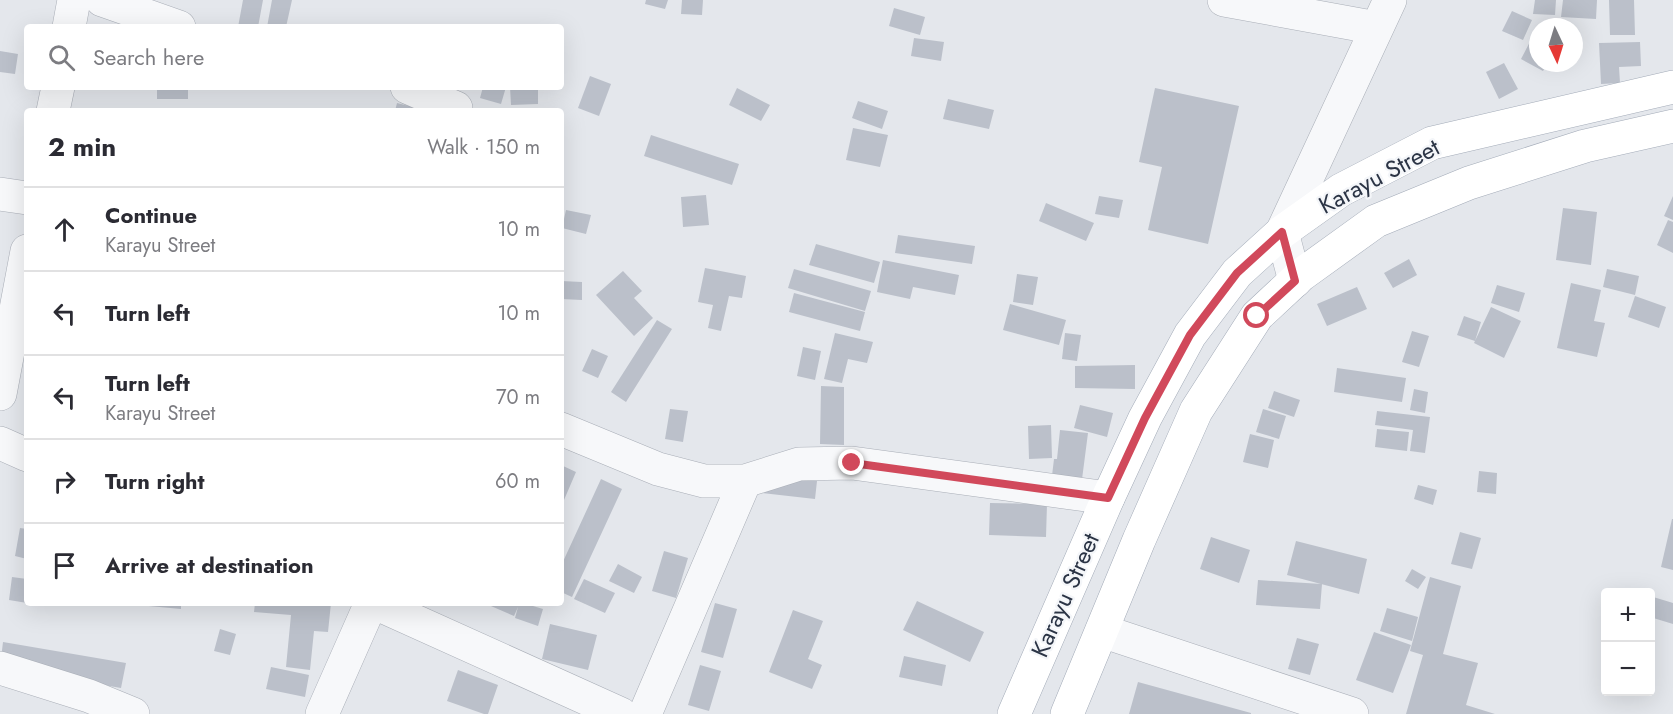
<!DOCTYPE html>
<html lang="en">
<head>
<meta charset="utf-8">
<style>
  :root { --surface:#fff; --page:#f7f7f7; --text:#2b2b33; --muted:#7c7c81; --line:#e1e1e2 }
  body { margin:0; font-family:Jost,sans-serif; background:var(--page); color:var(--text) }
  .controls { position:absolute; right:18px; bottom:18px; display:grid; overflow:hidden; border-radius:6px; box-shadow:0 6px 24px #0002 }
  .controls button { width:54px; height:54px; display:grid; place-items:center; padding:0; border:0; border-bottom:2px solid var(--line); background:var(--surface); color:var(--text); font:30px sans-serif }
  .compass { position:absolute; left:1529px; top:18px; width:54px; height:54px; border-radius:50%; background:var(--surface); box-shadow:0 6px 24px #0002; rotate:176deg }
  .stop { position:absolute; width:18px; height:18px; margin:-14px; border:4px solid #d1495b; border-radius:50%; background:#fff }
  .stop.end { background:#d1495b; border-color:#fff; box-shadow:0 2px 6px #0008 }
  .list { margin:0; padding:0; list-style:none }
  h2 { display:flex; justify-content:space-between; align-items:center; height:78px; margin:0; padding:0 24px; font-size:26px }
  h2 small { font-size:20px; font-weight:400; color:var(--muted) }
  .list li { display:grid; grid-template-columns:39px 1fr auto; gap:18px; align-items:center; box-sizing:border-box; height:84px; padding:0 24px; border-top:2px solid var(--line) }
  .list b { display:block; font-size:22px; white-space:nowrap }
  .list p { margin:0; font-size:20px; white-space:nowrap; color:var(--muted) }
  .list em { font-size:20px; font-style:normal; color:var(--muted) }
  .icon { flex:none; width:33px; height:33px; fill:none; stroke:currentColor; stroke-width:2; stroke-linecap:round; stroke-linejoin:round }
  .map { position:relative; flex:none; width:1673px; height:714px; overflow:hidden }
  .search { position:absolute; background:var(--surface); box-shadow:0 6px 24px #0002; left:24px; top:24px; width:540px; height:66px; display:flex; align-items:center; gap:15px; box-sizing:border-box; padding:0 21px; border-radius:6px; color:var(--muted); font-size:22px }
  .panel { position:absolute; background:var(--surface); box-shadow:0 6px 24px #0002; left:24px; top:108px; width:540px; height:498px; border-radius:6px }
  .map>svg:first-child { display:block }
  .building { fill:#bbc0ca }
  .lines { fill:none; stroke-linecap:round; stroke-linejoin:round }
  .minor-casing { stroke:#a9aeb7; stroke-width:34 }
  .major-casing { stroke:#a3abb8; stroke-width:34 }
  .minor { stroke:#f7f8fa; stroke-width:33 }
  .major { stroke:#fff; stroke-width:33 }
  .route { stroke:#d1495b; stroke-width:8 }
  .labels { text-anchor:middle; dominant-baseline:central; stroke-width:4.5; stroke-linejoin:round; paint-order:stroke }
  .street-label { font-size:24px; fill:#2b3445; stroke:#f4f6f9 }
</style>
</head>
<body>
<div class="map">
<svg width="1673" height="714" viewBox="0 0 1673 714">
  <rect width="100%" height="100%" fill="#e4e7ec"/>
  <path class="building" d="M243 0H263L258 27H238Z
    M272 0H292L286 27H267Z
    M646 0H668L665 9 645 4Z
    M682 0H703L702 15 681 14Z
    M1535 0H1556L1555 15 1533 14Z
    M1563 0H1597L1596 19 1561 17Z
    M1609 0H1634L1635 35H1610Z
    M894 8 925 17 920 35 889 26Z
    M1512 11 1532 20 1523 40 1502 31Z
    M1533 36 1538 39V63H1548L1543 71 1521 59Z
    M914 38 944 42 941 61 911 56Z
    M1640 42 1641 66 1619 67 1620 83 1601 84 1599 43Z
    M0 51 18 54 15 74 0 72Z
    M1504 63 1518 89 1499 99 1486 72Z
    M590 76 611 84 599 116 578 108Z
    M157 87H188V99H157Z
    M483 87H506L501 104 480 98Z
    M510 87H538V104L511 105Z
    M737 88 770 105 761 121 729 105Z
    M1155 88 1239 106 1208 244 1148 230 1162 167 1139 162Z
    M948 99 994 110 989 129 943 119Z
    M858 101 888 111 882 129 852 118Z
    M397 103 417 108V111H395Z
    M853 128 888 135 880 167 846 160Z
    M651 135 739 164 732 185 644 156Z
    M706 195 709 225 683 227 681 197Z
    M1099 196 1123 200 1119 218 1095 214Z
    M1673 196V220L1664 216Z
    M1046 203 1094 223 1086 241 1039 221Z
    M1563 208 1597 212 1591 265 1556 260Z
    M566 210 591 215 586 234 562 228Z
    M1668 220 1673 222V253L1657 245Z
    M898 235 975 246 972 264 895 253Z
    M816 244 880 262 874 283 809 265Z
    M1409 259 1417 275 1393 288 1384 273Z
    M883 260 959 275 955 295 913 287 910 299 877 292Z
    M705 268 746 276 742 298 729 296 721 331 708 328 713 305 698 302Z
    M794 269 871 291 865 311 788 288Z
    M1607 269 1639 276 1635 295 1603 287Z
    M623 271 642 291 634 298 653 318 634 336 596 295Z
    M1017 274 1038 277 1033 305 1013 302Z
    M561 281 582 282V300L561 299Z
    M1571 283 1601 290 1594 321 1605 323 1597 357 1557 348Z
    M1497 285 1525 293 1519 312 1491 303Z
    M1357 287 1367 309 1327 326 1317 304Z
    M794 293 865 312 860 331 789 312Z
    M1635 296 1666 307 1659 328 1628 317Z
    M1010 304 1066 320 1059 345 1003 330Z
    M1491 307 1521 321 1504 358 1474 343Z
    M1464 316 1481 322 1475 341 1457 335Z
    M657 320 672 329 626 402 611 392Z
    M1412 331 1429 336 1419 367 1402 362Z
    M835 333 873 342 867 363 848 359 842 383 824 379Z
    M1065 333 1081 335 1077 361 1062 359Z
    M803 347 821 351 815 380 797 376Z
    M592 349 608 356 598 378 582 371Z
    M1135 365V389L1075 388V366Z
    M1337 368 1406 378 1402 402 1334 392Z
    M821 386 844 387V445L820 444Z
    M1414 389 1428 392 1425 413 1410 410Z
    M1274 391 1300 400 1294 417 1268 408Z
    M1080 405 1113 413 1107 437 1074 428Z
    M670 409 688 411 683 442 665 439Z
    M1263 409 1286 416 1279 439 1256 432Z
    M1377 411 1430 417 1425 453 1410 451 1413 430 1375 425Z
    M1051 425 1052 458 1029 459 1028 426Z
    M1377 429 1409 432 1407 451 1375 447Z
    M1060 430 1088 433 1081 487 1051 484 1054 459H1057Z
    M1250 434 1274 440 1268 468 1243 462Z
    M561 465 576 472 561 507Z
    M1479 471 1497 473 1496 494 1477 492Z
    M763 475 817 481 815 499 761 493Z
    M601 479 622 489 572 597 561 592V566Z
    M1418 485 1437 490 1433 505 1414 499Z
    M990 503 1047 504 1046 537 989 535Z
    M1672 519H1673V570L1661 567Z
    M20 528 27 529V559L15 556Z
    M1460 532 1481 538 1472 569 1451 564Z
    M1211 537 1250 550 1239 583 1200 569Z
    M1296 541 1367 559 1359 594 1287 575Z
    M664 551 688 558 676 598 652 591Z
    M618 564 642 577 634 593 609 581Z
    M1412 569 1426 577 1418 589 1405 581Z
    M12 577 27 579V603L9 600Z
    M1430 577 1461 586 1443 654 1478 663 1466 705 1495 714H1406L1423 655 1410 651Z
    M584 579 615 593 605 613 574 599Z
    M1258 580 1322 584 1320 609 1256 605Z
    M1650 596 1673 603V624L1650 617Z
    M917 601 984 632 970 662 903 630Z
    M139 603H181V609L138 605Z
    M255 603H331L328 632 314 631 310 670 286 667 291 615 254 612Z
    M484 603H523L543 609 538 626 515 618 518 607 514 616Z
    M715 603 737 609 723 658 701 652Z
    M1387 608 1418 617 1412 641 1380 631Z
    M793 610 823 621 808 659 822 665 812 689 769 672Z
    M550 624 597 635 588 670 542 659Z
    M220 629 236 634 230 655 214 651Z
    M1374 632 1411 645 1393 693 1356 680Z
    M1297 638 1319 644 1310 675 1288 669Z
    M3 642 126 663 121 688 0 667Z
    M904 656 946 665 942 686 899 677Z
    M700 665 721 671 709 711 688 705Z
    M271 667 309 675 305 697 266 689Z
    M458 670 498 685 488 714H484L447 701Z
    M1138 682 1251 713V714H1129Z"/>
  <g class="lines">
    <g class="minor-casing">
      <path id="minor" d="M102 0 179 27
        M1224 0 1377 28
        M69 27 74 0
        M407 87 456 108
        M53 111 58 87
        M0 194 27 198
        M1295 281 1282 232 1390 0
        M0 394 27 251
        M561 429 658 469 704 481H745L799 464 852 463 1108 498
        M0 443 27 455
        M375 603 621 714
        M1102 631 1352 714
        M0 668 89 696 133 714
        M322 714 371 603
        M645 714 745 481"/>
    </g>
    <g class="major-casing">
      <path id="major" d="M1014 714 1108 498 1145 418 1190 335 1237 273 1282 232 1341 190 1432 143 1673 87
        M1067 714 1139 540 1196 411 1257 316 1301 275 1376 221 1469 183 1585 146 1673 126"/>
    </g>
    <use href="#minor" class="minor"/>
    <use href="#major" class="major"/>
  </g>
  <g class="lines">
    <path class="route" d="M852 463 1108 498 1145 418 1190 335 1237 273 1282 232 1295 281 1257 316"/>
  </g>
  <g class="labels">
    <g class="street-label">
      <text transform="translate(1379 176) rotate(-28)">Karayu Street</text>
      <text transform="translate(1065 595) rotate(-66)">Karayu Street</text>
    </g>
  </g>
</svg>
<div class="controls">
<button>+</button>
<button>−</button>
</div>
<svg class="compass" viewBox="-18 -18 36 36"><path d="M0-13l5 13h-10z" fill="#e53935"/><path d="M0 13l5-13h-10z" fill="#7c7c81"/></svg>
<div class="stop" style="left:1257px;top:316px"></div>
<div class="stop end" style="left:852px;top:463px"></div>
<div class="search"><svg class="icon" aria-label="search" viewBox="0 0 24 24"><circle cx="10" cy="10" r="6"/><path d="M15 15l6 6"/></svg>Search here</div>
<section class="panel">
<h2>2 min<small>Walk · 150 m</small></h2>
<ul class="list">
<li><svg class="icon" aria-label="ahead" viewBox="0 0 24 24"><path d="M12 20V5M6 11l6-6 6 6"/></svg><div><b>Continue</b><p>Karayu Street</p></div><em>10 m</em></li>
<li><svg class="icon" aria-label="left" viewBox="0 0 24 24"><path d="M17 20v-9H6M10 6l-5 5 5 5"/></svg><div><b>Turn left</b></div><em>10 m</em></li>
<li><svg class="icon" aria-label="left" viewBox="0 0 24 24"><path d="M17 20v-9H6M10 6l-5 5 5 5"/></svg><div><b>Turn left</b><p>Karayu Street</p></div><em>70 m</em></li>
<li><svg class="icon" aria-label="right" viewBox="0 0 24 24"><path d="M7 20v-9h11M14 6l5 5-5 5"/></svg><div><b>Turn right</b></div><em>60 m</em></li>
<li><svg class="icon" aria-label="arrive" viewBox="0 0 24 24"><path d="M6 21V4h12l-3 4 3 4H6"/></svg><div><b>Arrive at destination</b></div></li>
</ul>
</section>
</div>
</body>
</html>
